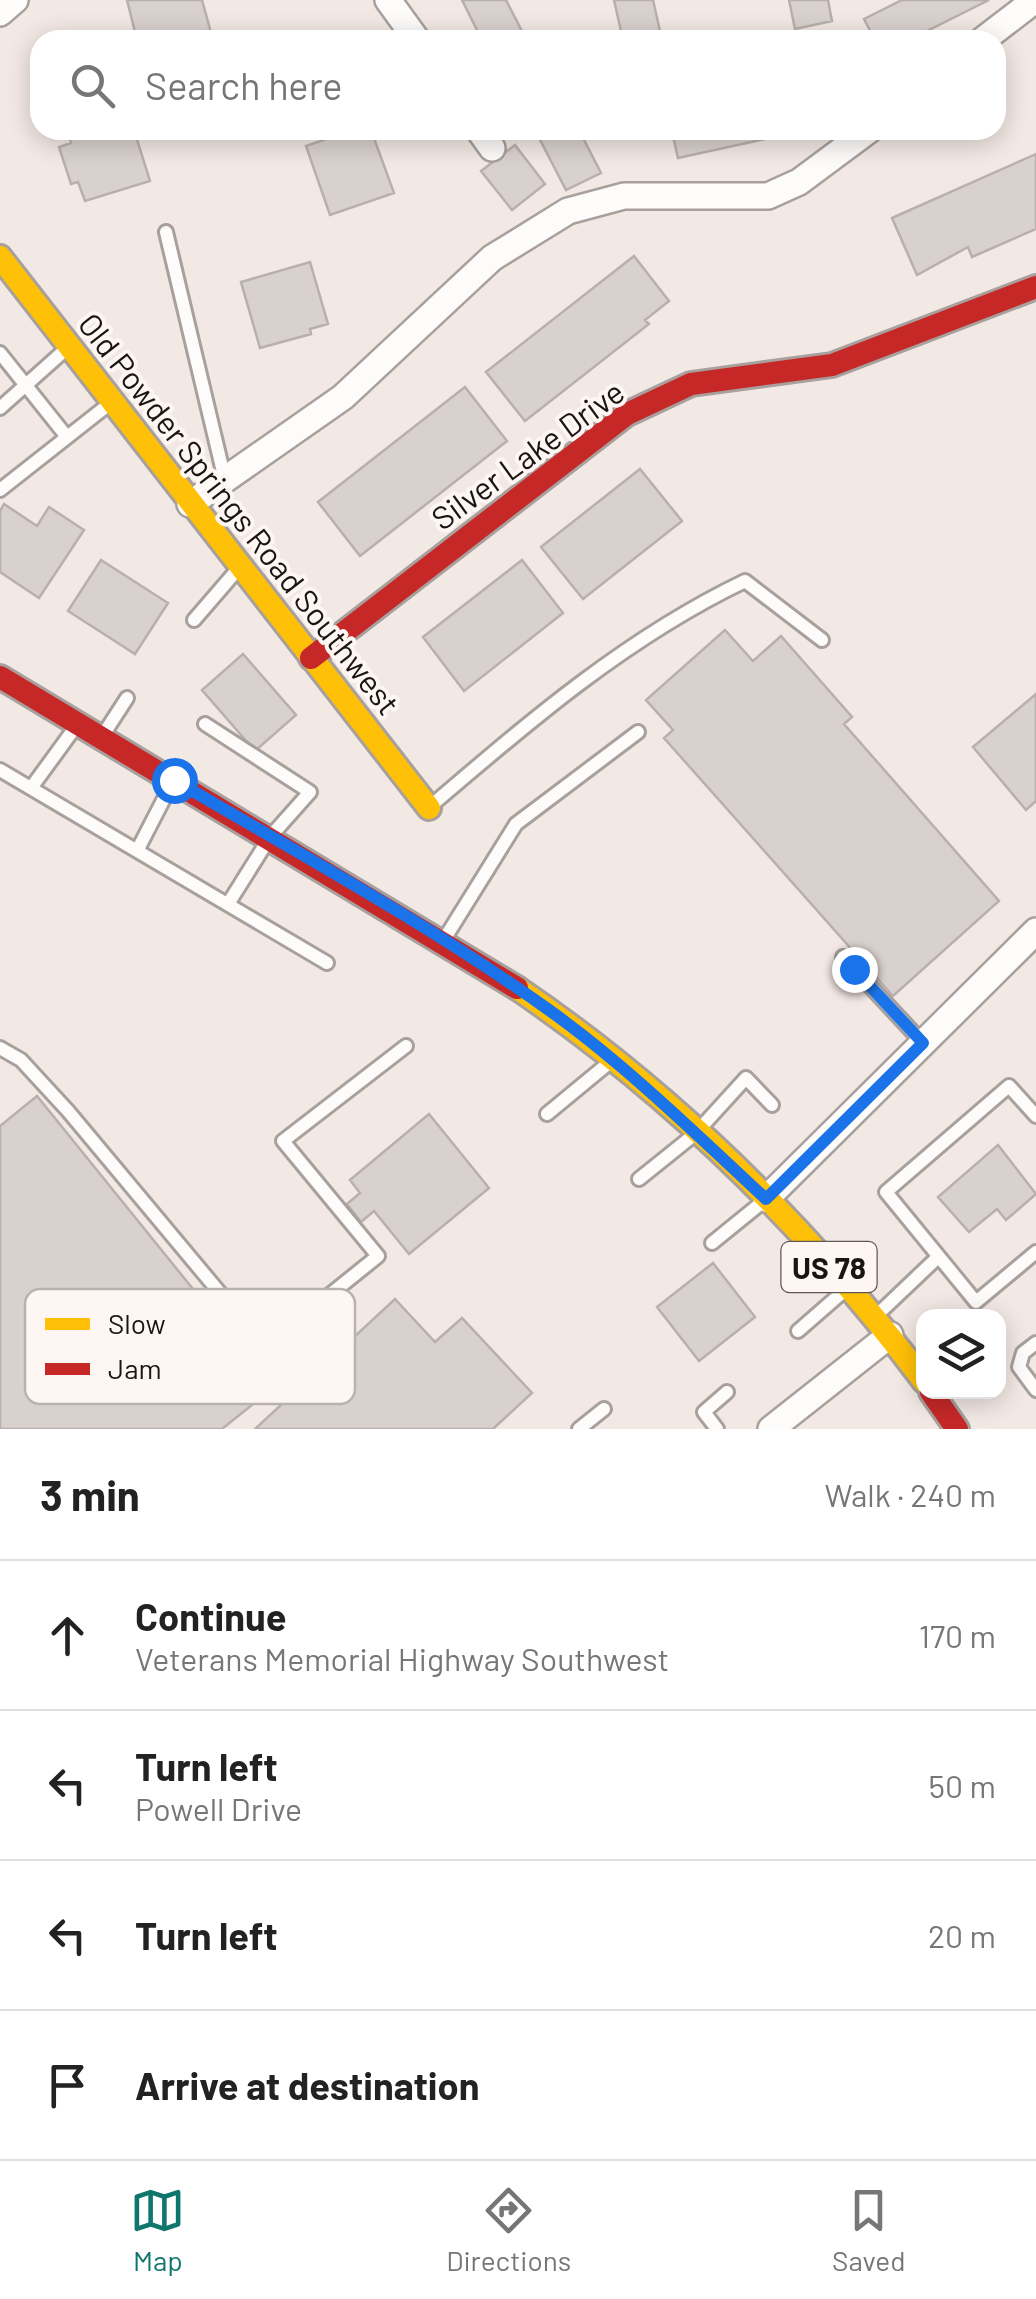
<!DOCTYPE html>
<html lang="en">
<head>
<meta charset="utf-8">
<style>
  :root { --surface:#fff; --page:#f2f2f2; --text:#222; --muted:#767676; --line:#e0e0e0; --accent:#0f766e }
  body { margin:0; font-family:Barlow,sans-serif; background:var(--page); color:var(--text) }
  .controls { position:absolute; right:30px; bottom:30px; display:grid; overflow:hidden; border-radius:20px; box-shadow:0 5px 25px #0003 }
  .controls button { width:90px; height:90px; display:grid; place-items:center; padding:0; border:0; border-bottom:2px solid var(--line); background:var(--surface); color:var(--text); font:50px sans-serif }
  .stop { position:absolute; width:30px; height:30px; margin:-22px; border:8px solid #1a73e8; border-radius:50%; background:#fff }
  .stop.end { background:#1a73e8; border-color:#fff; box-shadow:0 2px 10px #0008 }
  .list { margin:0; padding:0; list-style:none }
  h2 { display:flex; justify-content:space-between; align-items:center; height:130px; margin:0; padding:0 40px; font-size:42px }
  h2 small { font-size:32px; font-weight:400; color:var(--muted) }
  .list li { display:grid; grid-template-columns:65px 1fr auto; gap:30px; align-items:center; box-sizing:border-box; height:150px; padding:0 40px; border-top:2px solid var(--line) }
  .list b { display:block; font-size:38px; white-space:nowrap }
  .list p { margin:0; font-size:32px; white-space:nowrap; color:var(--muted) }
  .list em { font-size:32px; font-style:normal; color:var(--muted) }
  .icon { flex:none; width:55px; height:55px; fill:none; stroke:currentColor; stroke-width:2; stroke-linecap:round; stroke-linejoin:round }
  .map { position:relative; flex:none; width:1036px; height:1429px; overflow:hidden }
  .search { position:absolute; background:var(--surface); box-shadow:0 5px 25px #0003; left:30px; right:30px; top:30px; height:110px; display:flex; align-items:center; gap:25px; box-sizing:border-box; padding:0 35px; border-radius:30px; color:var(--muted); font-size:38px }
  .sheet { height:730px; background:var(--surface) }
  nav { display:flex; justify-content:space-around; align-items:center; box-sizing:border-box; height:140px; border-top:2px solid var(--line); background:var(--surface); font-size:28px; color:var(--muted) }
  nav a { display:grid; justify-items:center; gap:5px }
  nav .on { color:var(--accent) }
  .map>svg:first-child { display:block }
  .building { fill:#d9d1ce; stroke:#b8b0ad; stroke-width:2.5 }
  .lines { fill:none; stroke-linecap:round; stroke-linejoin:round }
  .lane-casing { stroke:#a8a09d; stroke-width:18 }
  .street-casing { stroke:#a8a09d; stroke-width:30 }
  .slow-casing { stroke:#a8a09d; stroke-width:28 }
  .jam-casing { stroke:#a8a09d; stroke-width:28 }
  .lane { stroke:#fdfcfb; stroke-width:12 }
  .street { stroke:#fdfcfb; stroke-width:25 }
  .slow { stroke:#ffc107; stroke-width:22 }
  .jam { stroke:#c62828; stroke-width:22 }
  .route { stroke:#1a73e8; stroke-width:12 }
  .labels { text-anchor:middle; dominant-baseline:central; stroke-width:8; stroke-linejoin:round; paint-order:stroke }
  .shield { fill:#fdf6f3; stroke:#5f5856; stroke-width:2.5 }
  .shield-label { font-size:30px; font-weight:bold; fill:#1b1512 }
  .street-label { font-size:32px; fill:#1b1512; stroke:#fdf6f3 }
  .key { fill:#fdf6f3; stroke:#b9b2b0; stroke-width:2.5 }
  .key-label { font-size:28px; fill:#1b1512 }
</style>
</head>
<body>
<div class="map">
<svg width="1036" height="1429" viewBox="0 0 1036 1429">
  <rect width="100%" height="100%" fill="#f2e8e4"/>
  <path class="building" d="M127 0H202L213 40H137Z
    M462 0H506L525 37 531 34 534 40H482Z
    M614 0H653L662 40H623Z
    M789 0H828L832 21 795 29Z
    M902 0H989L909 40H875L864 19Z
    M67 130H134L150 181 85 201 78 182 71 184 59 147 71 143Z
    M352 130H371L394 193 330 215 306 146Z
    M535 130H579L601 173 566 190Z
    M643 130H807L678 158 672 132 645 138Z
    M515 145 545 184 512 210 481 171Z
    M1036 154V229L972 257 968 247 917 275 892 218Z
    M634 256 669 301 645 320 649 324 525 421 486 372Z
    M310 262 328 324 310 329 311 334 260 348 241 282Z
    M465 387 507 441 360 556 318 502Z
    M640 469 682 521 583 599 541 547Z
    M4 504 37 526 49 507 84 530 39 598 0 572V511Z
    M101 560 168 603 135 654 68 611Z
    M522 560 563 613 464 691 423 637Z
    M725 630 753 661 781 636 852 717 844 724 999 901 893 996 664 738 673 730 646 700Z
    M243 654 296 715 255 751 202 690Z
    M1036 694V801L1026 810 973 747Z
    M37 1096 273 1388 222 1429H0V1126Z
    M429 1114 489 1188 409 1254 374 1211 361 1222 347 1204 360 1193 350 1180Z
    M998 1145 1036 1194 1006 1220 997 1209 969 1232 938 1197Z
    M713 1263 755 1317 699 1361 657 1307Z
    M395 1299 435 1342 462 1318 532 1393 493 1429H255Z"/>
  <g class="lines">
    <g class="lane-casing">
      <path id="lane" d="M166 232 225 480
        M0 353 67 437
        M0 408 65 350
        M0 490 108 405
        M194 620 238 569
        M205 724 310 792 270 837 228 904
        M103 735 127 698
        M0 770 327 963
        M31 788 74 729
        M433 804C531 720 628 637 745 581L822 640
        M137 851 170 787
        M445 938 516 824 638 732
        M843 957 923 1043
        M0 1048 21 1060 68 1111 265 1347 378 1256 283 1141 406 1046
        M547 1114 610 1062
        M1036 1116 1009 1086 886 1192 976 1302 1036 1252
        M639 1179 695 1134 746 1078 772 1105
        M712 1243 765 1200
        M878 1314 938 1257
        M798 1331 845 1290
        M1036 1343 1023 1353 1019 1367 1036 1390
        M579 1429 604 1409
        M717 1429 704 1412 727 1392"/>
    </g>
    <g class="street-casing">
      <path id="street" d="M388 0 417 40
        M0 13 15 0
        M983 40 1035 0
        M479 130 492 148
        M190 504 343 397 492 258 568 211 624 196H768L799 182 869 130
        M766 1199 1036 931
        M771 1429 890 1335"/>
    </g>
    <g class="slow-casing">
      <path id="slow" d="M0 257 429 808
        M517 988C674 1095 810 1230 924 1381"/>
    </g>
    <g class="jam-casing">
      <path id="jam" d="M311 658 627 414 691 384 832 365 1036 287
        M0 677 517 988
        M931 1392 957 1429"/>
    </g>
    <use href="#lane" class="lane"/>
    <use href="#street" class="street"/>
    <use href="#slow" class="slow"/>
    <use href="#jam" class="jam"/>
  </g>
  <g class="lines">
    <path class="route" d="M174 780C300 854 430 925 549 1010 627 1066 696 1134 766 1199L923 1043 854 969"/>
  </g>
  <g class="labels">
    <rect class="shield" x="781.5" y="1242" width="95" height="50" rx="8"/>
    <g class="shield-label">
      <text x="829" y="1267">US 78</text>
    </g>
    <g class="street-label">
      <text transform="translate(527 454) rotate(-36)">Silver Lake Drive</text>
      <text transform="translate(240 513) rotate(52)">Old Powder Springs Road Southwest</text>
    </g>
  </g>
  <rect x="25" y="1289" width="330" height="115" rx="15" class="key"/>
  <rect x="45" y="1318" width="45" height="12" fill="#ffc107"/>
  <rect x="45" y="1363" width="45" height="12" fill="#c62828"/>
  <g class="key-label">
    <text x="108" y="1334">Slow</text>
    <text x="108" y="1379">Jam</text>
  </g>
</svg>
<div class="controls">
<button><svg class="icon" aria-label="layers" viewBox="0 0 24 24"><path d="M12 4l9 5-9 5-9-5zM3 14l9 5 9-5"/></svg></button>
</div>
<div class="stop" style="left:174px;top:780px"></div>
<div class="stop end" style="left:854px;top:969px"></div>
<div class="search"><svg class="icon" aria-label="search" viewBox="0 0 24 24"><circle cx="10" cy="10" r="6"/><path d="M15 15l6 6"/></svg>Search here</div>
</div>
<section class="sheet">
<h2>3 min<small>Walk · 240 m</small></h2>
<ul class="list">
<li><svg class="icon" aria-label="ahead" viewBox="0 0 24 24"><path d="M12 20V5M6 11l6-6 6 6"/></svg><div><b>Continue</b><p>Veterans Memorial Highway Southwest</p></div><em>170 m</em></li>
<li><svg class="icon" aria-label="left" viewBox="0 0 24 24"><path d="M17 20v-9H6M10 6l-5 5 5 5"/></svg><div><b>Turn left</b><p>Powell Drive</p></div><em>50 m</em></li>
<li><svg class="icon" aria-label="left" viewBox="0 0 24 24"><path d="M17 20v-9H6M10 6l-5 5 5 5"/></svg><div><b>Turn left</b></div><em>20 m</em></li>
<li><svg class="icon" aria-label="arrive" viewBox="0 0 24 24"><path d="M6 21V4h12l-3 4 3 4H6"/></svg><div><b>Arrive at destination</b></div></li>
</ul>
</section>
<nav>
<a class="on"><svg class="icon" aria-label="map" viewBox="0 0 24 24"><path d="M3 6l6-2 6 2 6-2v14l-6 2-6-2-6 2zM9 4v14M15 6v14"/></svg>Map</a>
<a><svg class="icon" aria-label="directions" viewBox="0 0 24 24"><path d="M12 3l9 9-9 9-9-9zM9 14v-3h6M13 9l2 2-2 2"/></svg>Directions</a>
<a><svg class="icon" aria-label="saved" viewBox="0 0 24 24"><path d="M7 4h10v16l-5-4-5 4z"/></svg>Saved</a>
</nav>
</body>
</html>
